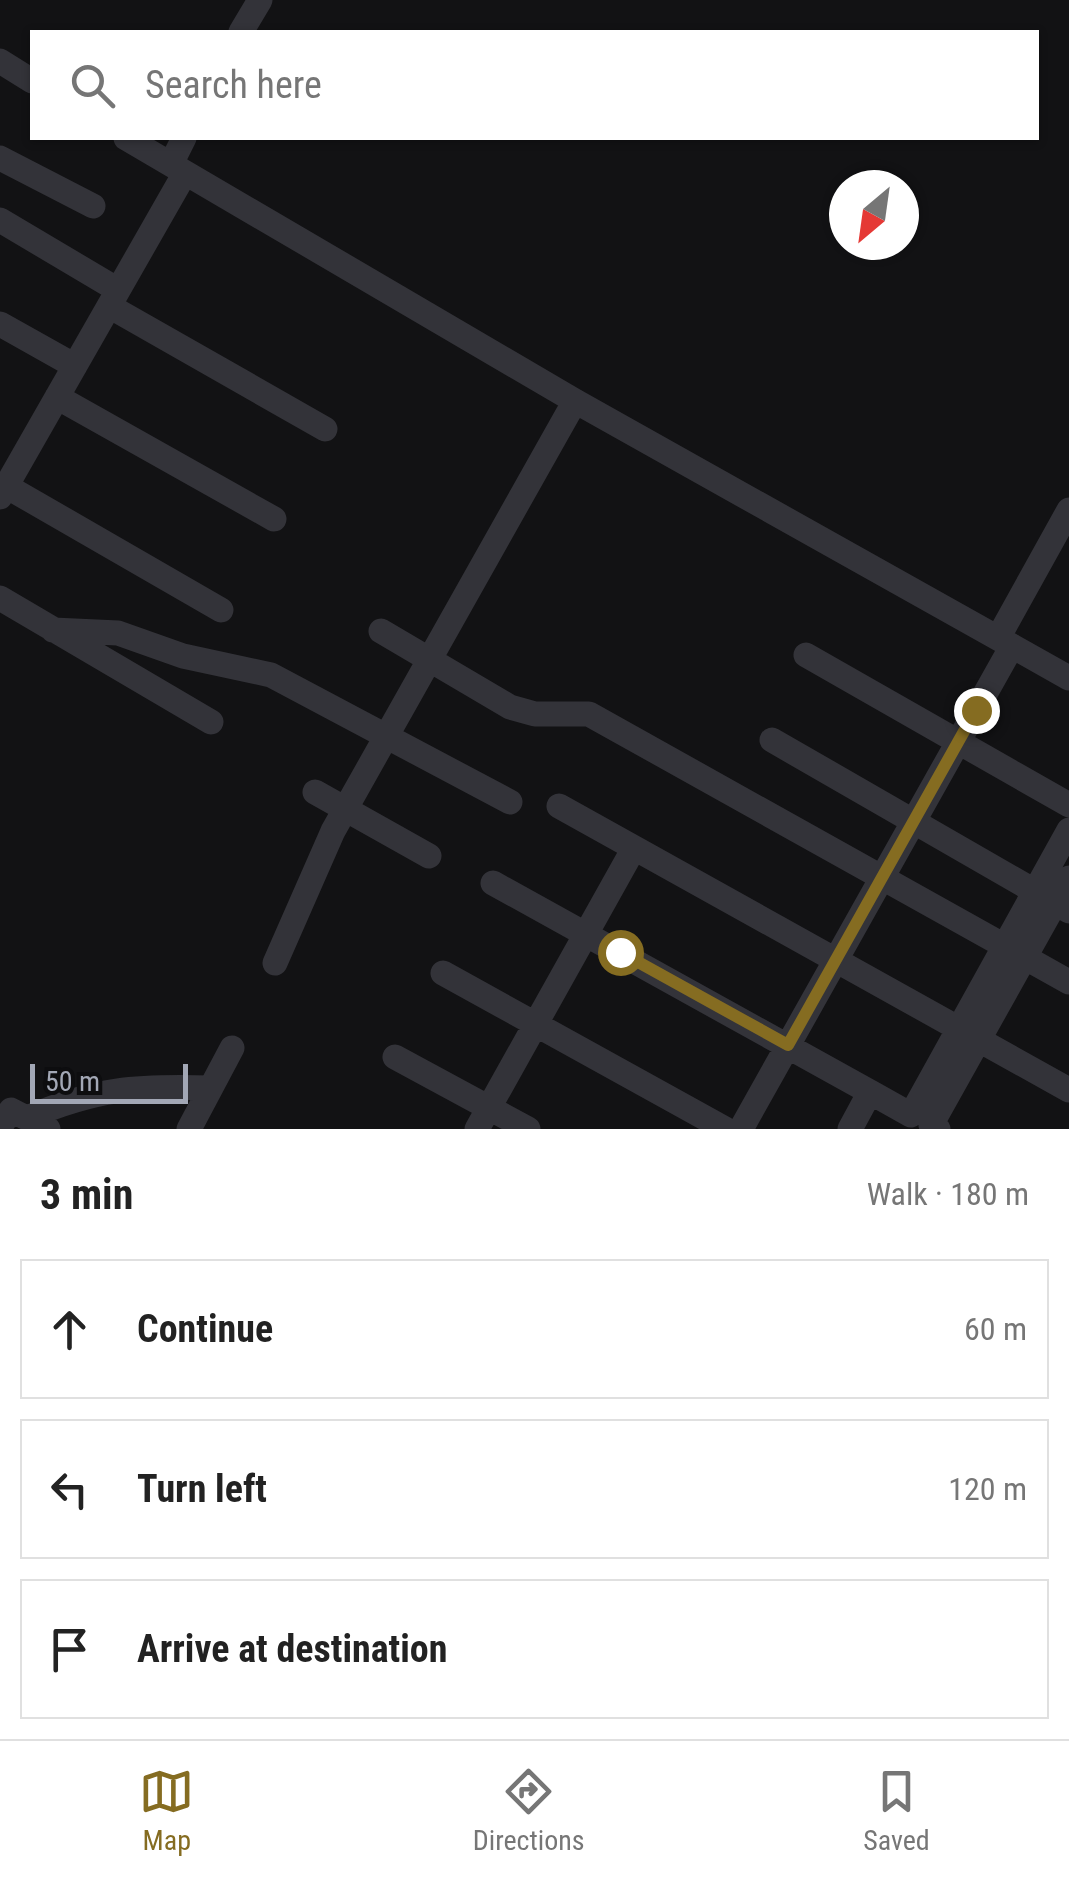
<!DOCTYPE html>
<html lang="en">
<head>
<meta charset="utf-8">
<style>
  :root { --surface:#fff; --page:#f6f6f6; --text:#222; --muted:#767676; --line:#e0e0e0; --accent:#856c21 }
  body { margin:0; font-family:"Roboto Condensed",sans-serif; background:var(--page); color:var(--text) }
  .compass { position:absolute; left:829px; top:170px; width:90px; height:90px; border-radius:50%; background:var(--surface); box-shadow:0 2px 8px #0004; rotate:209deg }
  .scale { position:absolute; left:30px; bottom:25px; width:158px; box-sizing:border-box; padding-left:10px; border:5px solid #a2a7b5; border-top:0; font-size:28px; line-height:35px; white-space:nowrap; color:#a2a7b5; -webkit-text-stroke:8px #0d0d0f; paint-order:stroke }
  .stop { position:absolute; width:30px; height:30px; margin:-22px; border:8px solid #856c21; border-radius:50%; background:#fff }
  .stop.end { background:#856c21; border-color:#fff; box-shadow:0 2px 10px #0008 }
  .list { margin:0; padding:0; list-style:none }
  h2 { display:flex; justify-content:space-between; align-items:center; height:130px; margin:0; padding:0 40px; font-size:42px }
  h2 small { font-size:32px; font-weight:400; color:var(--muted) }
  .list li { display:grid; grid-template-columns:65px 1fr auto; gap:30px; align-items:center; box-sizing:border-box; height:140px; margin:0 20px 20px; padding:0 20px; border:2px solid var(--line); border-radius:0px }
  .list b { display:block; font-size:38px; white-space:nowrap }
  .list em { font-size:32px; font-style:normal; color:var(--muted) }
  .icon { flex:none; width:55px; height:55px; fill:none; stroke:currentColor; stroke-width:2; stroke-linecap:round; stroke-linejoin:round }
  .map { position:relative; flex:none; width:1069px; height:1129px; overflow:hidden }
  .search { position:absolute; background:var(--surface); box-shadow:0 2px 8px #0004; left:30px; right:30px; top:30px; height:110px; display:flex; align-items:center; gap:25px; box-sizing:border-box; padding:0 35px; border-radius:0px; color:var(--muted); font-size:38px }
  .sheet { height:610px; background:var(--surface) }
  nav { display:flex; justify-content:space-around; align-items:center; box-sizing:border-box; height:140px; border-top:2px solid var(--line); background:var(--surface); font-size:28px; color:var(--muted) }
  nav a { display:grid; justify-items:center; gap:5px }
  nav .on { color:var(--accent) }
  .map>svg:first-child { display:block }
  .lines { fill:none; stroke-linecap:round; stroke-linejoin:round }
  .street { stroke:#333339; stroke-width:25 }
  .route { stroke:#856c21; stroke-width:12 }
</style>
</head>
<body>
<div class="map">
<svg width="1069" height="1129" viewBox="0 0 1069 1129">
  <rect width="100%" height="100%" fill="#121214"/>
  <g class="lines">
    <path class="street" d="M241 32 260 0
      M0 61 32 81
      M126 138 575 401 1069 678
      M0 158 93 206
      M171 164 184 138
      M0 220 118 290
      M109 306 325 429
      M0 324 75 366
      M57 397 274 519
      M6 486 221 610
      M0 497 185 173
      M0 598 211 722
      M53 630 118 633 183 656 271 675 510 802
      M381 631 510 707 535 714H589L1069 982
      M998 638 1069 510
      M806 655 1069 805
      M772 740 1069 911
      M315 792 429 856
      M559 806 1069 1090
      M493 883 870 1092
      M275 963 333 831 575 401
      M443 973 725 1129
      M395 1057 528 1129
      M27 1118C96 1088 136 1086 210 1088
      M0 1127 11 1110 48 1129
      M189 1129 232 1048
      M477 1129 634 848
      M741 1129 1012 646
      M850 1129 870 1092 911 1115 1069 830
      M938 1129 931 1125 1069 878"/>
  </g>
  <g class="lines">
    <path class="route" d="M620 952 788 1045 976 710"/>
  </g>
</svg>
<svg class="compass" viewBox="-18 -18 36 36"><path d="M0-13l5 13h-10z" fill="#e53935"/><path d="M0 13l5-13h-10z" fill="#767676"/></svg>
<div class="scale">50 m</div>
<div class="stop" style="left:620px;top:952px"></div>
<div class="stop end" style="left:976px;top:710px"></div>
<div class="search"><svg class="icon" aria-label="search" viewBox="0 0 24 24"><circle cx="10" cy="10" r="6"/><path d="M15 15l6 6"/></svg>Search here</div>
</div>
<section class="sheet">
<h2>3 min<small>Walk · 180 m</small></h2>
<ul class="list">
<li><svg class="icon" aria-label="ahead" viewBox="0 0 24 24"><path d="M12 20V5M6 11l6-6 6 6"/></svg><div><b>Continue</b></div><em>60 m</em></li>
<li><svg class="icon" aria-label="left" viewBox="0 0 24 24"><path d="M17 20v-9H6M10 6l-5 5 5 5"/></svg><div><b>Turn left</b></div><em>120 m</em></li>
<li><svg class="icon" aria-label="arrive" viewBox="0 0 24 24"><path d="M6 21V4h12l-3 4 3 4H6"/></svg><div><b>Arrive at destination</b></div></li>
</ul>
</section>
<nav>
<a class="on"><svg class="icon" aria-label="map" viewBox="0 0 24 24"><path d="M3 6l6-2 6 2 6-2v14l-6 2-6-2-6 2zM9 4v14M15 6v14"/></svg>Map</a>
<a><svg class="icon" aria-label="directions" viewBox="0 0 24 24"><path d="M12 3l9 9-9 9-9-9zM9 14v-3h6M13 9l2 2-2 2"/></svg>Directions</a>
<a><svg class="icon" aria-label="saved" viewBox="0 0 24 24"><path d="M7 4h10v16l-5-4-5 4z"/></svg>Saved</a>
</nav>
</body>
</html>
